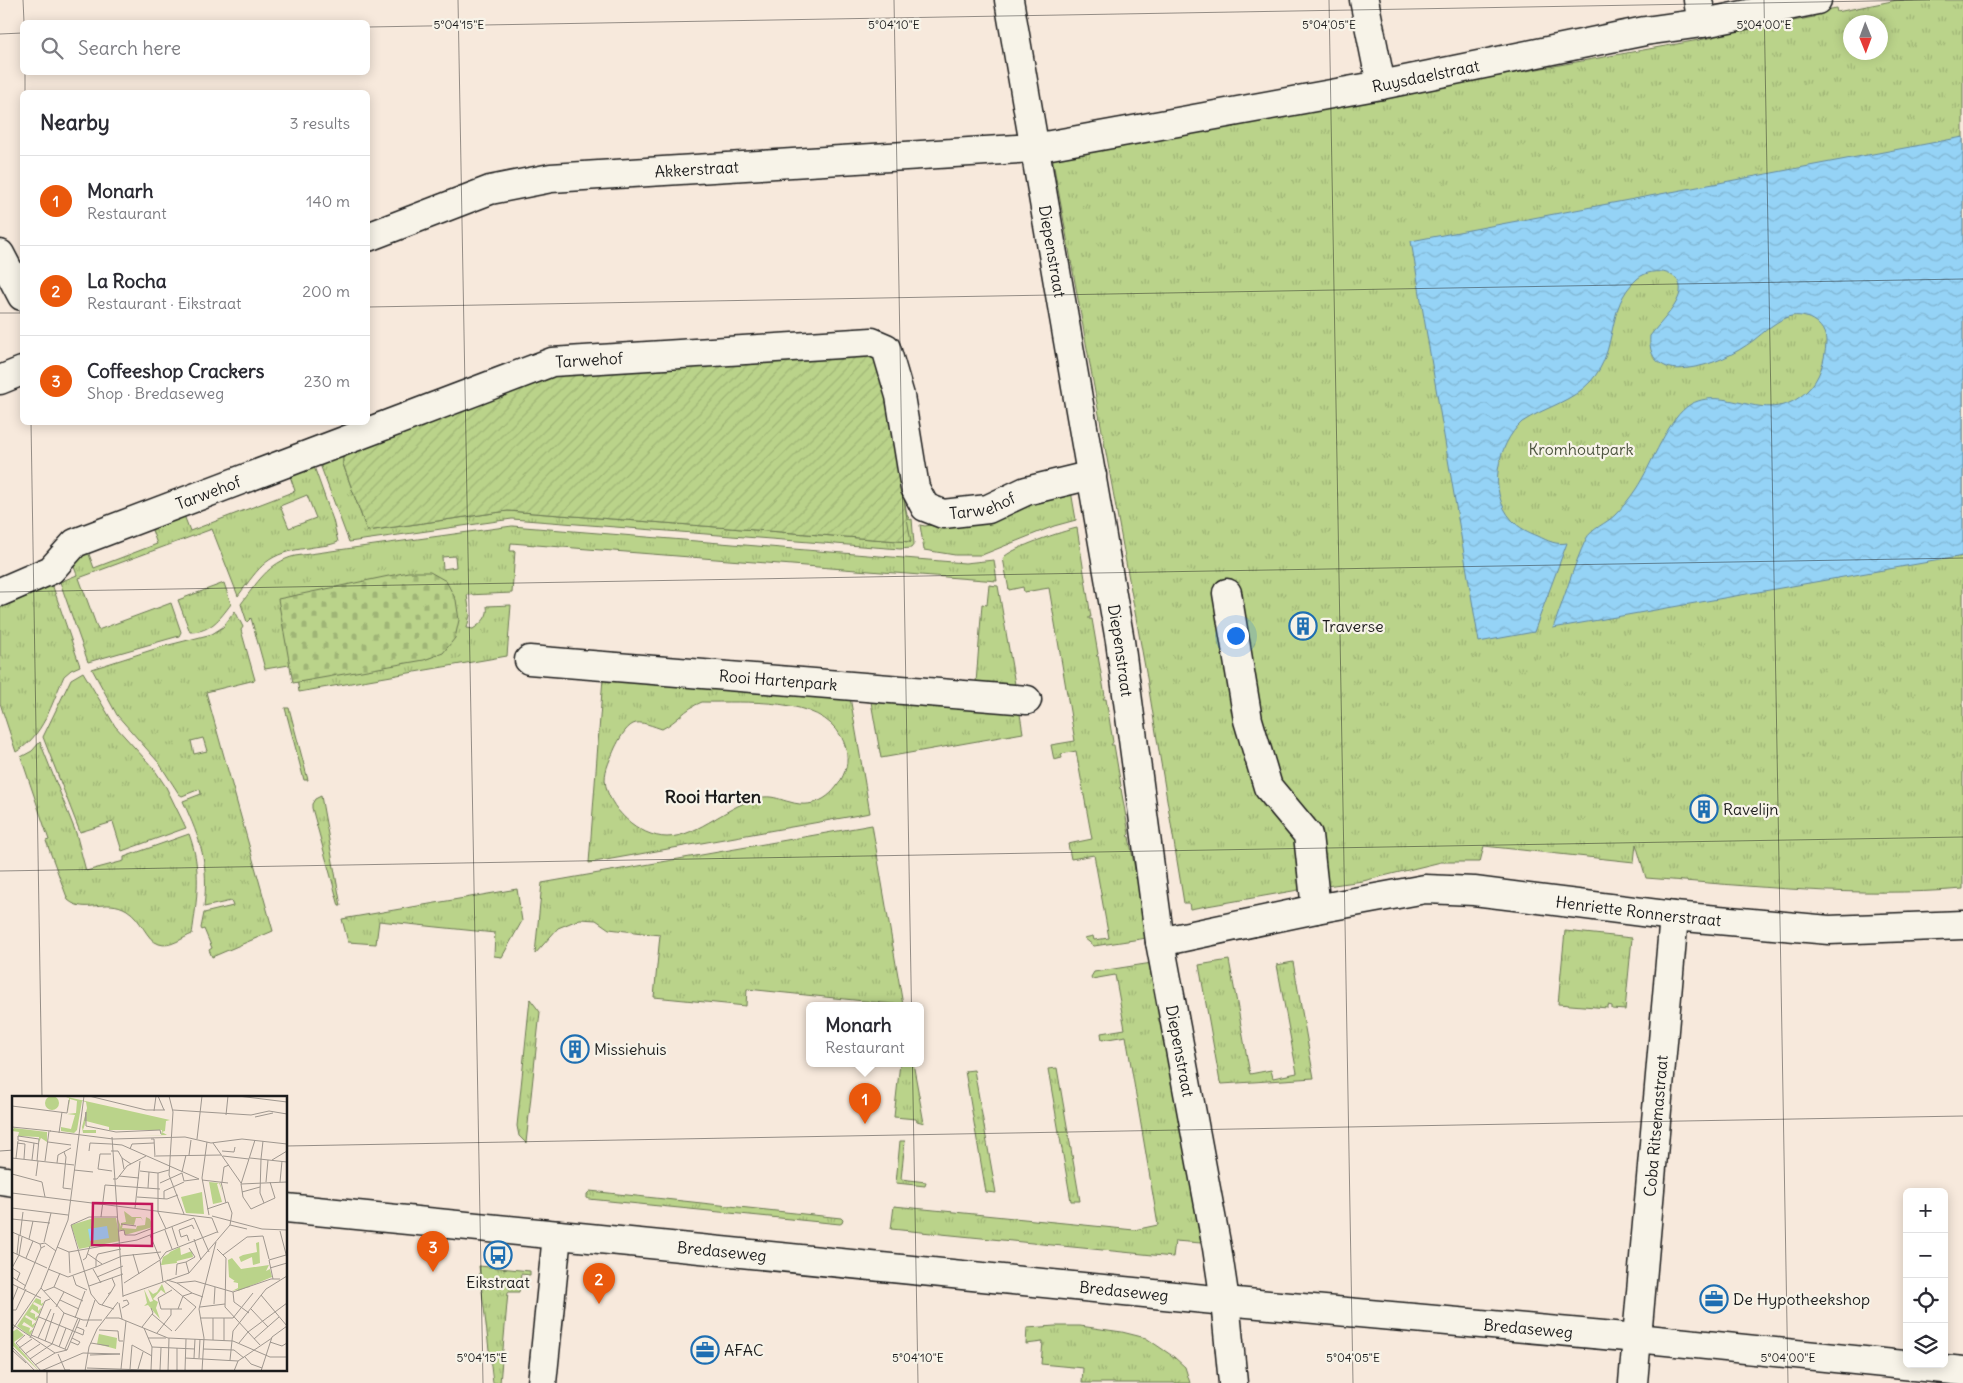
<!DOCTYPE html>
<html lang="en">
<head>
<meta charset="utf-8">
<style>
  :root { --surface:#fff; --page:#f2f2f3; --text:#2b2b33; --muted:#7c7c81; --line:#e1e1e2; --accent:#ea580c }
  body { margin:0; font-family:Delius,sans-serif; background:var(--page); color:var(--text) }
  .controls { position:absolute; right:15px; bottom:15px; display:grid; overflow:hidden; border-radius:8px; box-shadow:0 2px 12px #0003 }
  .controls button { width:45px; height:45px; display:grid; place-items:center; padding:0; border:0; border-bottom:1px solid var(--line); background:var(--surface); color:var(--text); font:25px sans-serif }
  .compass { position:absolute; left:1843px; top:15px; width:45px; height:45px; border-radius:50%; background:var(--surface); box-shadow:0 2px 12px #0003; rotate:179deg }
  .you { position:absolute; left:1235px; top:635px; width:18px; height:18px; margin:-12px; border:4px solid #fff; border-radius:50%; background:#1a73e8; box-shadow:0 0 0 8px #1a73e833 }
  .badge { display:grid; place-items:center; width:32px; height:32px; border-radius:50%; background:var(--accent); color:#fff; font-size:16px; font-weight:700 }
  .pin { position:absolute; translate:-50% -41px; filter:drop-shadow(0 1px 2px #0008) }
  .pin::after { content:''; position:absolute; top:26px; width:18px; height:15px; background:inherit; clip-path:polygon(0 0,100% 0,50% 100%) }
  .popup { position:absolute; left:806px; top:1002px; width:118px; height:65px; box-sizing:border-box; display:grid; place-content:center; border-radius:8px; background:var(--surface); filter:drop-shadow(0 1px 4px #0005); font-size:16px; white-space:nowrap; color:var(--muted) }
  .popup b { font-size:19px; color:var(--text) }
  .popup::after { content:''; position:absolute; left:50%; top:100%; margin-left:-10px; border:10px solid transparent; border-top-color:var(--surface) }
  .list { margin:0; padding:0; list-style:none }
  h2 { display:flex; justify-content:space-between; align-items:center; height:65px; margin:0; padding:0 20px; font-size:21px }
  h2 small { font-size:16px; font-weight:400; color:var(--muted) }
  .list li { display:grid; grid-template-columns:32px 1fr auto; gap:15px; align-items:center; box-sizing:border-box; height:90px; padding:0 20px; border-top:1px solid var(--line) }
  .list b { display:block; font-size:19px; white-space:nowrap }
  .list p { margin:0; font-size:16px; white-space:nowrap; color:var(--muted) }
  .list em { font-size:16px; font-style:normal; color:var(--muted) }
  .icon { flex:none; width:28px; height:28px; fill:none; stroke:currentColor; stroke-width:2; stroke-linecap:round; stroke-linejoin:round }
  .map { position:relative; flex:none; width:1963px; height:1383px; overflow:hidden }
  .search { position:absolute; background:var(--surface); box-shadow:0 2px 12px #0003; left:20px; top:20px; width:350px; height:55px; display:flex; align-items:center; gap:12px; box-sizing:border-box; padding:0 18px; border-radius:8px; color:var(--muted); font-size:19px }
  .panel { position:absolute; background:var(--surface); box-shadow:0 2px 12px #0003; left:20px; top:90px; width:350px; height:335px; border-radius:8px }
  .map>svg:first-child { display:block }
  .grass { fill:url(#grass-tufts); stroke:#6b7853; fill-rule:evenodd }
  .cemetery { fill:url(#cemetery-stones); stroke:#6b7853 }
  .garden { fill:url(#garden-furrows); stroke:#6b7853 }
  .water { fill:url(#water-waves); stroke:#658a9f }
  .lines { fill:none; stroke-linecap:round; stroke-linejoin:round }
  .minor-casing { stroke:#1c1c1c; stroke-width:31 }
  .minor { stroke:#f7f3e8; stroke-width:28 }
  .ticks { fill:none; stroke:#1c1c1c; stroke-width:1; stroke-opacity:0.45 }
  .labels { text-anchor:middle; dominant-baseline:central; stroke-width:4.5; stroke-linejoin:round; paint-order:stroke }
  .street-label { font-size:16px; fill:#1c1c1c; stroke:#f7f3e8 }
  .park-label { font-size:16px; fill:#4b533d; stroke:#f7f3e8 }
  .poi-label { font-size:16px; fill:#1c1c1c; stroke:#f7f3e8; text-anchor:start }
  .neighbourhood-label { font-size:18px; font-weight:bold; fill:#1c1c1c; stroke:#f7f3e8 }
  .inset-road { fill:none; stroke:#9f978f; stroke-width:1 }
  .view { fill:#c2185b; fill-opacity:0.15; stroke:#c2185b; stroke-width:2.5 }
  .inset-edge { fill:none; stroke:#1c1c1c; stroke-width:2.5 }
  .ticks-label { font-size:12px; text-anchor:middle; fill:#1c1c1c; stroke:#f7f3e8; stroke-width:4.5; stroke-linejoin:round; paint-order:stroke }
</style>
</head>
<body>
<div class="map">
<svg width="1963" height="1383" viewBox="0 0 1963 1383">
  <defs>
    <pattern id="grass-tufts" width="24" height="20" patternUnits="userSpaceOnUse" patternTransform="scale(1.25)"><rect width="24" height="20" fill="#bad38a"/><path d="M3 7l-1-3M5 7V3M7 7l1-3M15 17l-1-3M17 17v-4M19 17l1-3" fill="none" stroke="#9fb576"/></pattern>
    <pattern id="cemetery-stones" width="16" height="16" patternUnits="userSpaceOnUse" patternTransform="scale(1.25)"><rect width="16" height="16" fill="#bad38a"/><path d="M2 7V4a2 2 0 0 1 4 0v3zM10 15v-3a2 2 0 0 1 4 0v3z" fill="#9fb576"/></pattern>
    <pattern id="garden-furrows" width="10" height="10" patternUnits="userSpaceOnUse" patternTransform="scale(1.25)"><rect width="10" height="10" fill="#bad38a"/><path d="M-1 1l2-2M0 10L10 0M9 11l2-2" fill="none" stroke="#9fb576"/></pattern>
    <pattern id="water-waves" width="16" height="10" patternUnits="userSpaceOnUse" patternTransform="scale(1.25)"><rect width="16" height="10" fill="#95d3f6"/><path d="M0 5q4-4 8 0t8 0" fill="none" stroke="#80b5d2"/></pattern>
  </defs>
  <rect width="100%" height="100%" fill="#f7e9dc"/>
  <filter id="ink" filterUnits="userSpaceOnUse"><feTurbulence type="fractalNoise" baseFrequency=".02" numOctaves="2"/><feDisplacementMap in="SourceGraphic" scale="10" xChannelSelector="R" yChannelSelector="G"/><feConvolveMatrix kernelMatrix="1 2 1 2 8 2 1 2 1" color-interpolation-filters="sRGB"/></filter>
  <g filter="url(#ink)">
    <path class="grass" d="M1897 0H1963V889C1857 898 1752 886 1646 878L1636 844 1634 862 1484 846 1480 862H1441L1363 881 1304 889 1190 909 1189 903H1184L1147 678 1052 156 1699 40 1714 37 1713 31 1749 24 1751 29 1814 17 1813 12 1836 8 1837 12ZM1850 22H1880V52H1850Z
      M873 355 881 365 907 515 910 520 912 519 914 544 911 548 900 549 512 519 349 542 318 459 540 379 562 374ZM343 456 911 542 508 511 367 531 343 464Z
      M312 461 333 520 338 542C330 546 317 546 308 548 267 553 261 565 238 596L212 529 79 578 98 630 171 603 181 632 179 636 88 662 60 582 77 575 72 561 86 546 94 568 157 544 149 522 182 510 190 531 295 491 288 470ZM307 495 316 518 289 528 280 506Z
      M1071 491 1076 520 1054 526 982 555H955L924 550 920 525 925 526 978 519 1032 501Z
      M512 526 965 563 994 560 997 581 511 543 510 551H515L512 593 467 595 470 615 467 628 473 629C482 623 489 616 487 606L511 605 507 656 299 692 295 664 265 669 251 618 247 622 241 604C256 584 269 562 295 556ZM455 556 456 567 443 569 442 557Z
      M1077 528 1091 617H1089V619H1092L1098 654 1096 656H1098L1105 696 1103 699H1106L1113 742 1111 745H1114L1121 786 1119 788 1121 789 1129 834 1127 836 1129 837 1136 875 1134 878H1137L1143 917 1142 919 1144 920 1147 938 1094 946 1084 938 1093 936 1094 940 1109 938 1094 855 1071 859 1068 844 1092 839 1076 751 1061 754 1062 758 1054 760 1051 745 1075 741 1049 588 1024 592 1023 587 1009 590 1003 558C1011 548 1063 531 1077 528Z
      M224 583 231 604C220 619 210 632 190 632L178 600Z
      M52 584 80 666 71 670 64 676C51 705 44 735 16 752L0 703V602Z
      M989 585 998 586 1016 690 976 683 982 604 987 605Z
      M235 611 243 627 241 630 255 680 206 692 273 931 212 957 209 950 212 948 204 929 202 930 201 928 204 913 233 906 231 901 204 907C209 862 201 842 183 801L201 794 200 789 182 796 179 794 159 763 117 715 92 669 161 647 212 634 223 627ZM203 738 207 751 194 754 191 741Z
      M83 672 115 726 154 769 166 787 186 828 122 851 113 822 80 832 43 737 71 679Z
      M603 678 850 697 870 813 589 863ZM702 702C744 703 820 695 842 738 847 748 849 760 845 771 836 795 816 810 790 802 781 800 774 796 764 797 730 802 699 837 667 837 639 837 607 808 605 780 605 768 611 758 615 748 619 740 625 728 633 724 640 720 655 727 662 729 678 721 684 709 702 702Z
      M870 696 1019 708 1023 733 881 758Z
      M285 708H289L308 780H304Z
      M40 742 76 833 86 871 124 861V857L189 834C202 868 197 899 192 934 182 938 170 948 159 944 146 940 142 919 127 910 106 897 85 915 68 900L46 841 49 840 21 757 32 751Z
      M321 796 341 906H339L312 808V804L315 799Z
      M872 825 903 1005 747 989 746 1006 654 997 660 935 609 929 596 920 580 919 558 928 535 954 542 883Z
      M517 889 522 921 502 957 494 956 495 933 379 921 376 944 348 942 342 919Z
      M1565 931 1632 938 1625 1010 1612 1009V1006L1608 1005V1008L1558 1004Z
      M1229 960 1250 1074 1271 1070 1273 1078 1297 1073 1277 965 1293 962 1314 1078 1222 1084 1220 1082 1199 965Z
      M1152 963 1201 1243 1175 1241 1173 1257 891 1229 894 1206 1134 1230 1158 1225 1126 1036 1102 1040 1101 1033 1125 1029 1115 975 1092 979 1091 977 1094 972Z
      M530 999 540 1012 526 1143 519 1136 517 1126Z
      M900 1063H913L924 1123 917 1121 916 1119 894 1117Z
      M1057 1068 1080 1201H1071L1048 1069Z
      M974 1070 996 1193 986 1192 965 1071Z
      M900 1141H905L901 1179 926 1182 925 1186 896 1183Z
      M590 1191 841 1218 843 1220 842 1223 840 1224 589 1199 587 1198V1194Z
      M479 1266 530 1271V1275L521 1274 519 1292H508L500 1383H493Z
      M1055 1326H1080L1122 1332 1146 1338 1174 1357 1185 1367 1190 1383H1082L1083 1368 1041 1364 1043 1342 1026 1344 1027 1328Z"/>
    <path class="cemetery" d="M408 572H430L446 581 456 600 459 620 455 638 443 653 424 660 293 683 278 599Z"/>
    <path class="garden" d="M870 355 881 364 911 542 508 511 367 531 343 464V456L551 377 564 374Z"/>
    <path class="water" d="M1963 137V556L1553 628C1564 599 1573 567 1586 539 1591 529 1607 523 1615 515 1623 507 1630 498 1636 489 1652 465 1668 417 1691 404 1729 384 1767 429 1807 391 1820 379 1825 360 1826 343 1827 323 1803 310 1785 318 1774 323 1764 332 1754 340 1735 354 1713 365 1689 368 1680 369 1671 370 1663 365 1652 360 1649 348 1650 336 1658 325 1675 309 1679 296 1687 273 1654 264 1637 279 1605 307 1619 350 1591 381 1572 402 1545 407 1522 422 1497 445 1487 492 1512 520 1519 528 1528 532 1538 536 1548 541 1556 545 1567 543L1534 632 1479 642 1411 241Z"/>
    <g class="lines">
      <g class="minor-casing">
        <g id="minor">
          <path id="s1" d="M1009 0 1120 641 1160 942 1217 1248 1225 1301 1233 1383"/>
          <path d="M1364 0 1381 85"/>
          <path d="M1698 0 1702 23"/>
          <path id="s2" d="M368 237 490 190 551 178 1034 148 1381 85 1645 31 1709 22 1817 0"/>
          <path d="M0 254 22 296"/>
          <path d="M0 380 22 371"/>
          <path id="s3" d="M0 592 51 570 75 543 552 362 872 342 886 348 900 396 915 488 925 507 943 514 988 509 1026 491 1092 475"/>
          <path d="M1227 593 1248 720 1268 787 1308 835 1316 909"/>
          <path id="s4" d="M529 660 1027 700"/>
          <path id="s5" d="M1160 942 1316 909 1425 889 1474 891 1674 916 1829 930 1963 925"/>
          <path d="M0 1180 14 1182"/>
          <path id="s6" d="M286 1208 1225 1301 1637 1338 1963 1371"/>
          <path d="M542 1383 557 1235"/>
          <path id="s7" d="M1633 1383 1674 916"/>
        </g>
      </g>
      <use href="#minor" class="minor"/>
    </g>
  </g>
  <path class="ticks" d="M23 0 24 22M458 0 483 1383M894 0 918 1383M1329 0 1353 1383M1764 0 1788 1383M368 27 1930 0M0 34 22 33M25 72V92M368 307 1963 279M0 313H22M31 422 42 1097M0 592 1963 558M0 871 1963 837M286 1146 1963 1116M0 1151 14 1150M47 1369V1383"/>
  <defs>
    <g id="building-ring" transform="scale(1.4375)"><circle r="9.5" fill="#f7f3e8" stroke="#1f6fb2" stroke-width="1.5"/><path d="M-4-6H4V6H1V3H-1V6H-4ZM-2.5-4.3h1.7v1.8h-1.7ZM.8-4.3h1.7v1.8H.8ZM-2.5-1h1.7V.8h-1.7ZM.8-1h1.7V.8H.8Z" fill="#1f6fb2"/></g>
    <g id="bus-ring" transform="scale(1.4375)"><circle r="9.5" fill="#f7f3e8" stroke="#1f6fb2" stroke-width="1.5"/><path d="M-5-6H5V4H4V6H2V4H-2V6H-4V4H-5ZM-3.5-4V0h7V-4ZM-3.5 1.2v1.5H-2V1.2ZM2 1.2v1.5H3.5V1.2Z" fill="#1f6fb2"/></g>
    <g id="office-ring" transform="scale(1.4375)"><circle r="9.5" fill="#f7f3e8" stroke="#1f6fb2" stroke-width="1.5"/><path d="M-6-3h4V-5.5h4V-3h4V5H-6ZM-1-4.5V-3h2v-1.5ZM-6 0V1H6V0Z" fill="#1f6fb2"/></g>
  </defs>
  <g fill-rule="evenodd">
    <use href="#building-ring" x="1303" y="626"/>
    <use href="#building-ring" x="1704" y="809"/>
    <use href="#building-ring" x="575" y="1049"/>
    <use href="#bus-ring" x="498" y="1255"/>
    <use href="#office-ring" x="1714" y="1299"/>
    <use href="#office-ring" x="705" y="1350"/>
  </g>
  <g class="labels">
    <g class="street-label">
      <text stroke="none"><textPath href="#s2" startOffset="1075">Ruysdaelstraat</textPath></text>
      <text stroke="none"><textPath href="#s2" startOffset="339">Akkerstraat</textPath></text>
      <text stroke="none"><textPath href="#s1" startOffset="255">Diepenstraat</textPath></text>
      <text stroke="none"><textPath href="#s3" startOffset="639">Tarwehof</textPath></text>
      <text stroke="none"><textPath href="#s3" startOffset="234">Tarwehof</textPath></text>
      <text stroke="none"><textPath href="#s3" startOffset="1162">Tarwehof</textPath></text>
      <text stroke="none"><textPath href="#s1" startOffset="660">Diepenstraat</textPath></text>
      <text stroke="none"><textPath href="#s4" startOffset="250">Rooi Hartenpark</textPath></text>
      <text stroke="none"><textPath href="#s5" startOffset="485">Henriette Ronnerstraat</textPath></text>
      <text stroke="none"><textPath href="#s1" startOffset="1065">Diepenstraat</textPath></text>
      <text stroke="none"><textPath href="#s7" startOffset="258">Coba Ritsemastraat</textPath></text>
      <text stroke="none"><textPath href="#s6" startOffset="438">Bredaseweg</textPath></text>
      <text stroke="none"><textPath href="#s6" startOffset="842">Bredaseweg</textPath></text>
      <text stroke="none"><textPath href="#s6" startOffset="1248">Bredaseweg</textPath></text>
    </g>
    <g class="park-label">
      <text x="1581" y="449">Kromhoutpark</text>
    </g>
    <g class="poi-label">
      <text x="1322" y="626">Traverse</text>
      <text x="1723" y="809">Ravelijn</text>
      <text x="594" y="1049">Missiehuis</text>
      <text x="498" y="1282" text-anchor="middle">Eikstraat</text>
      <text x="1733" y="1299">De Hypotheekshop</text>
      <text x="724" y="1350">AFAC</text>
    </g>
    <g class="neighbourhood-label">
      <text x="713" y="796">Rooi Harten</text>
    </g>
  </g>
  <g transform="translate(12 1096)">
    <rect width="275" height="275" fill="#f7e9dc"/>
    <path d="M51 0 158 24 154 25 153 35 150 36 155 39 126 40 149 39 150 34H97V31L74 25 71 34H84V37H71L70 31 75 12 74 6 70 5 65 34 62 37 49 35V31L59 33 63 19 55 18 64 17 65 5 58 3 56 16 57 2ZM197 86 208 87 211 97 207 87 205 88 210 106 201 108ZM112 115 120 121H129L131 125 129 122H124L122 129 111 128 110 132 124 133 125 130 133 129 134 121 138 123 141 131 113 139 112 134H107L105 121 109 131V127L114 126ZM82 122H104L108 145 67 153 59 129ZM247 146 248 167 241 169 240 161 229 166 227 161 231 159 245 156 244 147ZM168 151 169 159 180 155 181 161 149 169 158 156ZM220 162 229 173 257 169 254 175 258 173 260 181 226 195V187L217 181 216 164ZM150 188 154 198 149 194 141 203 146 206 144 212 148 223 136 209 132 210 135 207 132 193 138 206 141 205 136 193 141 198 145 196ZM24 202 29 204V208L32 206 30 210 22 206 21 208 26 211V215L30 211 27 218 20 213 18 216 23 218V222L27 219 24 225 14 219 13 221 20 225V229L24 226 21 232 12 226 10 229 18 232 17 236 21 233 18 240 5 230ZM5 233 12 239 2 246 27 275 0 249V236Z" fill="#bad38a"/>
    <path d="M2 32 35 36V46L29 42 27 46V41L6 40 7 36 0 35ZM163 154 165 167 149 169 151 161ZM225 173 234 178 238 191 220 195 226 192V187L221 186 227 181 221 178Z" fill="#bad38a"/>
    <path d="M190 96 192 118 174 117 169 101ZM87 238 105 242 104 253 85 248Z" fill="#bad38a"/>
    <path d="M33 7a7 7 0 1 1 14 0a7 7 0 1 1-14 0Z" fill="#bad38a"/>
    <path d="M95 130 97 142 78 145 76 133Z" fill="#95d3f6"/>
    <path class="inset-road" d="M77 0 134 14H153M146 0 152 14M157 0 161 16 157 79 172 118M226 0 275 6M0 10 55 17 57 4M161 14 239 19 257 15 275 18M142 15 144 0M214 19 216 0M243 21 261 17M73 25 74 16V30L104 36 148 34 149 38M0 31 39 35M38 35 101 43 173 41 199 47 230 43 275 48M47 37 50 16M6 40 27 43 25 65M6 40V44L27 48M100 41 111 201M139 43H142L143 61M185 43 190 0M243 44 229 88 231 101 239 113 263 102 258 86M36 46 59 49M195 46 190 82 197 119M5 47 13 48 12 63M201 47 229 87M99 48 110 49 187 83M118 53 120 48 142 47M77 55 78 47 99 48M99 55H106L110 62M210 55 222 56 223 51M52 56 54 61 51 92 59 93M99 58H88L86 73 100 75M177 59 179 44M144 60 209 59M211 60 237 63M0 62 62 69M4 62 6 45M238 62 275 66M249 63 248 97 252 107M249 63 251 45M20 64 22 47M260 64 275 55M33 65 37 35M45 67 46 59 59 52M112 73 110 62 119 68M62 74 81 76M128 75 146 77 157 74M170 76 174 59M146 77V116L154 133M0 78 30 86 33 101M24 80 26 65M107 80 127 82M101 83H105L115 70 134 60M190 84 216 87M209 86 214 107M210 86 212 71 217 69M254 86 256 64M268 86 270 65M148 87 170 77 172 85 187 83M229 88 275 86M136 92 137 76M230 96 248 91M0 97 200 122M125 101 155 103 166 99M152 103V95L172 86M0 112 56 119M123 112 128 65M195 113 216 106 220 117 218 129M200 120 250 133 275 134M89 121 93 89 148 93M182 122 197 156M200 122 206 137M0 123 38 127M109 128 124 130M59 129 79 198 87 208 102 213M59 129 77 121H105M218 129 235 133M160 131 166 150M153 134 160 153M107 135 112 134 113 139H123L141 132M268 135 275 162M0 136 28 148 29 152 33 150M138 139 148 163M8 140 11 116M17 143 21 125M182 143 189 164M177 145 175 139 169 141 167 134 180 129 182 133M32 146 39 117M28 148 33 147 44 155M45 151 57 156 125 144 182 122M205 153 214 162 213 211 248 249M0 156 35 172M57 156 58 177M5 158 7 139M76 158 90 168M121 158 127 178M211 159 235 141 251 140 257 163M14 162 21 145M84 162V171L110 160 149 156M84 162 86 158 109 153M71 164 74 162 78 150M148 164 151 186M0 172 7 159 10 141M0 172 8 177 5 184M258 172 275 167M36 173 56 181M81 173 89 187M177 177 174 166 183 161 177 152M164 179 165 168 174 166M61 180 64 189 75 194M0 181 14 190M56 181 84 171M85 181 111 170M261 183 257 164 274 159M155 184 165 187 183 185 221 196 259 183H268M152 185 184 211M112 187 148 164 154 156 205 136M165 187 180 197M0 188 29 202M77 190 111 178M42 191 48 177M29 192 52 217 71 224H90M12 193 29 152M160 194 146 202 149 213H170M32 195 42 191 71 205M99 196 103 189 100 182M221 196 222 206 237 217M249 199 275 230 260 241 249 275M111 200 177 177 218 129M48 204 67 213M0 206 6 191M107 207 110 223M202 208 203 191M90 209 99 196 96 198M44 211 52 196M188 211 213 208M110 212 117 208 115 204 111 205M166 213 171 200 180 197 191 201M239 213 256 231M0 214H4L14 193M140 218 160 235M27 221 71 239 72 234 65 231M63 222 73 195M94 222H107L156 242 221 245 258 261H275M188 222H221L241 197M0 228 43 257 55 254M74 231 83 204M130 231 141 217 139 212M132 232 140 251 139 274M0 234 29 192 56 124 72 0M87 234 106 235 107 245H111M163 235 184 211M145 237 159 219V213M13 239 4 247 29 275M19 239 55 254M18 242 33 205 38 203M26 242 39 213M136 242H154M242 243 267 221M201 244V222M33 245 42 217M212 245V222M59 246 66 249 68 246 60 242M258 246 270 250 275 247M79 247 97 250M227 247 236 236 275 207M0 251 23 275M47 251 54 232M140 251 183 253M7 252 20 243M53 253 66 222M191 253 222 254 232 262M0 254 14 267M55 254 68 223M13 258 28 248M46 258 53 274H58M233 261 239 268 250 272M173 262 226 265M182 262 183 243M187 262 188 243M18 263 40 248 52 217M218 264 221 235 254 193 275 180M23 269 43 257M75 272 164 275M109 273 114 225M118 273 120 249 140 260M126 273 131 256M148 274 149 252M29 275 71 257 108 258 78 259M73 275 77 251 85 233 106 206M156 275 157 242M165 275V252M173 275 174 243M180 275H207M190 275 192 242 187 213 204 146M222 275 226 265 260 242"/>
    <path class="view" d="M81 107 140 108V150L80 149Z"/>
    <rect width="275" height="275" class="inset-edge"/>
  </g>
  <g class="ticks-label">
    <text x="459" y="29">5°04'15"E</text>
    <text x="894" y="29">5°04'10"E</text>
    <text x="1329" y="29">5°04'05"E</text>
    <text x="1764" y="29">5°04'00"E</text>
    <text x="482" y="1362">5°04'15"E</text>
    <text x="918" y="1362">5°04'10"E</text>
    <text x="1353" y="1362">5°04'05"E</text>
    <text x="1788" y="1362">5°04'00"E</text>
  </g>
</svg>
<div class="controls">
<button>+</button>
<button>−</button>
<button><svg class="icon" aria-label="locate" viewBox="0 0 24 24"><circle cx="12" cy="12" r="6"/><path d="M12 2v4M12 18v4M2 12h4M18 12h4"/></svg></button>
<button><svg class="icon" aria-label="layers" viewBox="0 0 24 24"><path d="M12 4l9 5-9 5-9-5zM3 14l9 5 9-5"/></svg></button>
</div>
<svg class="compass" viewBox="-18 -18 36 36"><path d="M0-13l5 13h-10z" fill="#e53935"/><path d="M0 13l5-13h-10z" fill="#7c7c81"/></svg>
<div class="you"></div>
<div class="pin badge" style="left:865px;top:1124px">1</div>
<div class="popup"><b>Monarh</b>Restaurant</div>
<div class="pin badge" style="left:599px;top:1304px">2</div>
<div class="pin badge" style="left:433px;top:1272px">3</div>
<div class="search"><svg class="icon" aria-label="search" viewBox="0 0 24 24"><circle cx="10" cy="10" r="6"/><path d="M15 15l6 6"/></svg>Search here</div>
<section class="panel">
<h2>Nearby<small>3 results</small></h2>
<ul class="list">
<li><span class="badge">1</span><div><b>Monarh</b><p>Restaurant</p></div><em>140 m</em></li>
<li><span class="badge">2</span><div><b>La Rocha</b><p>Restaurant · Eikstraat</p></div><em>200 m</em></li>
<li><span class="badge">3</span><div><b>Coffeeshop Crackers</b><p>Shop · Bredaseweg</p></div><em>230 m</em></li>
</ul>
</section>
</div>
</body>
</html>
